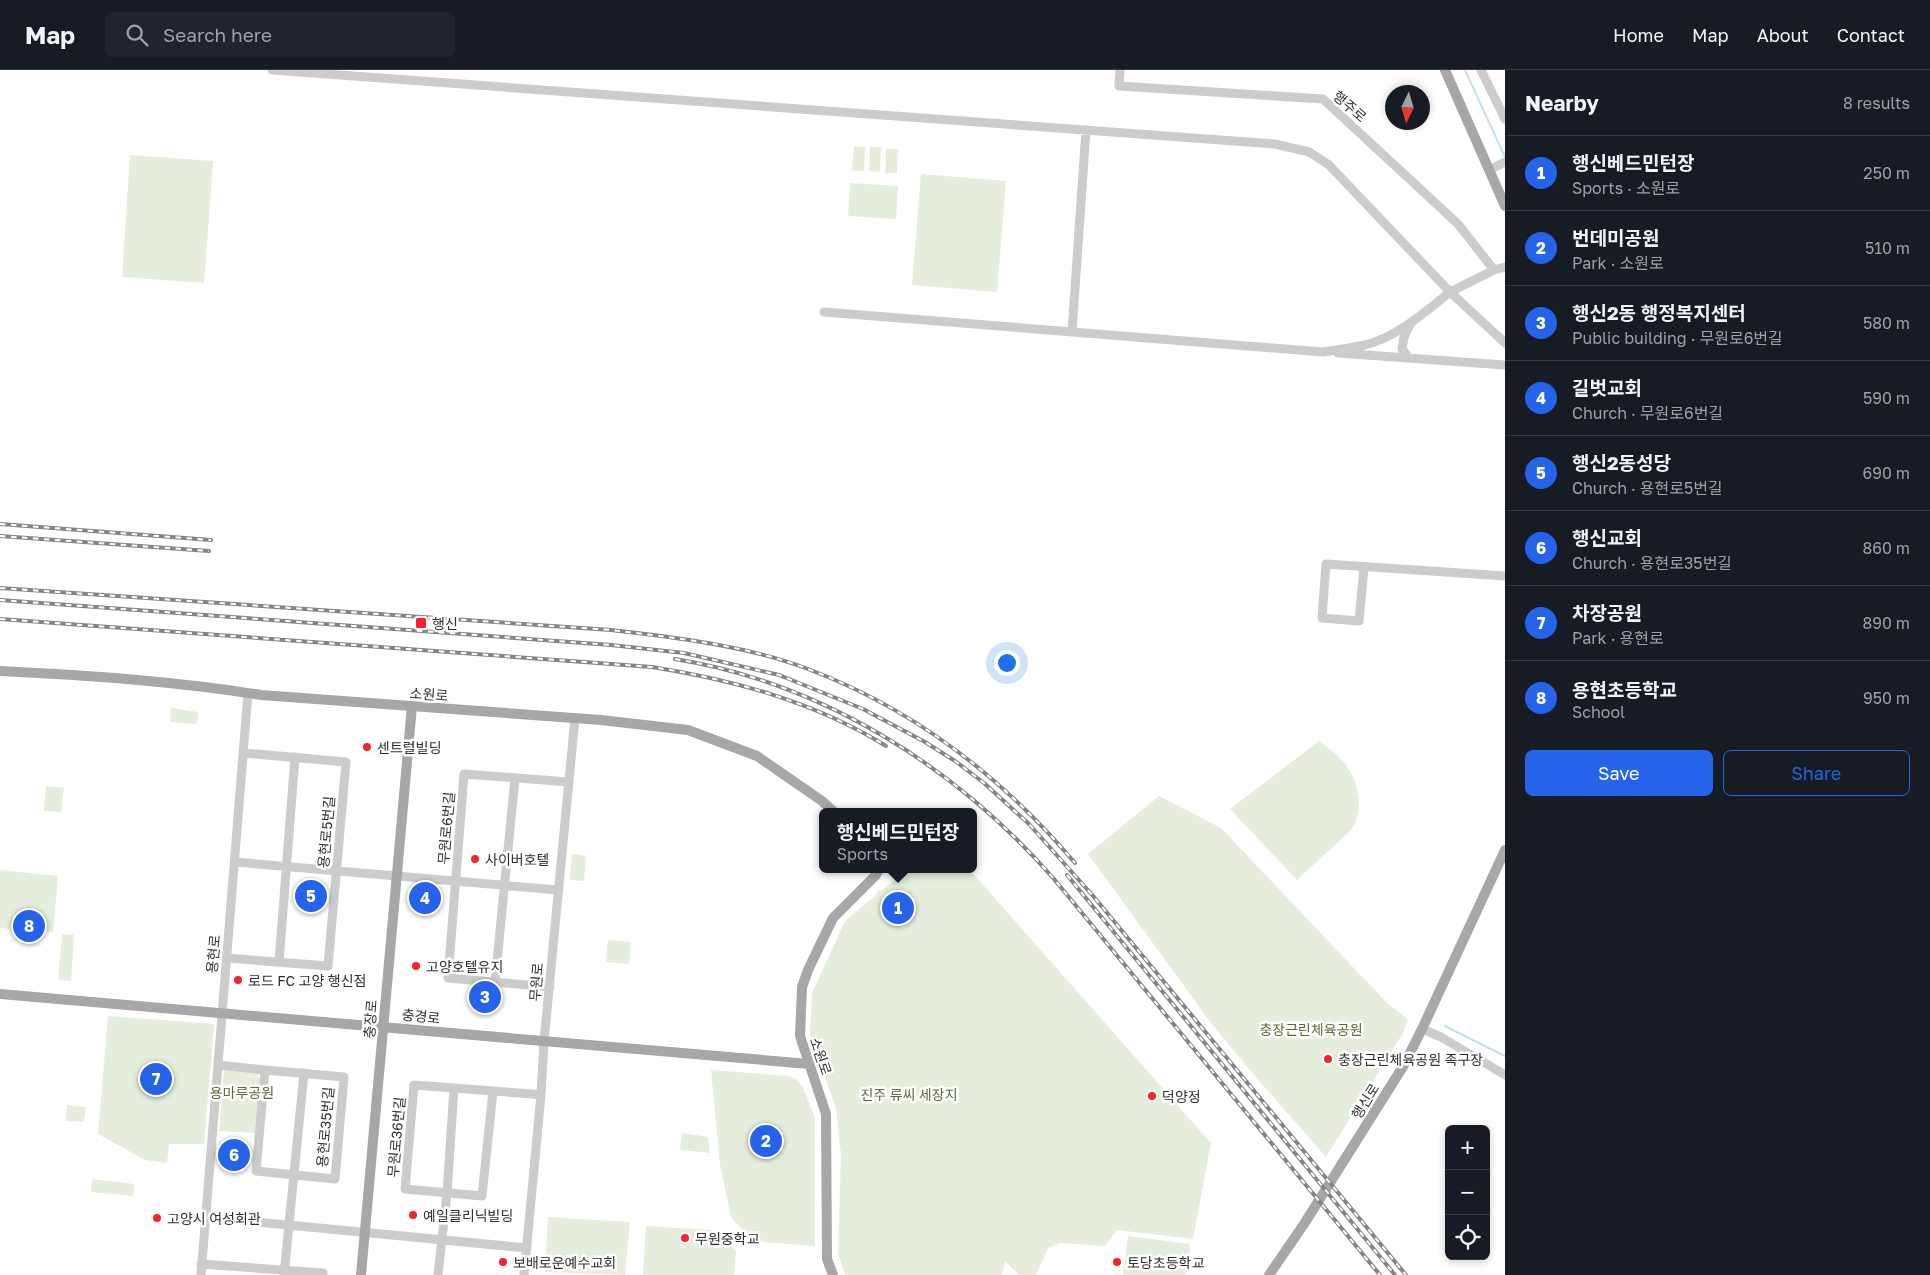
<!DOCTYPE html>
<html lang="en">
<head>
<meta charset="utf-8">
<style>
  :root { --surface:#171b24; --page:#20242c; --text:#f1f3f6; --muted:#9ea1a6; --line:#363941; --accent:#2563eb }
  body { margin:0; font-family:"Golos Text","Noto Sans KR",sans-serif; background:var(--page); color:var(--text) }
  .controls { position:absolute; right:15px; bottom:15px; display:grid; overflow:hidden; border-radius:8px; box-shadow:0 2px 8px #0003 }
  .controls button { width:45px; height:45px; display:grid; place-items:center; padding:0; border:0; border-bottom:1px solid var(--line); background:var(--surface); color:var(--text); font:25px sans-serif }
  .compass { position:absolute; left:1385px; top:15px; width:45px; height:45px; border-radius:50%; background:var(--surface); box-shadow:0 2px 8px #0003; rotate:185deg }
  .you { position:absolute; left:1006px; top:592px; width:18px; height:18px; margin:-12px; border:4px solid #fff; border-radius:50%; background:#1a73e8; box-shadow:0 0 0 8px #1a73e833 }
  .badge { display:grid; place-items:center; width:32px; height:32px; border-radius:50%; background:var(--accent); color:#fff; font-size:16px; font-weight:700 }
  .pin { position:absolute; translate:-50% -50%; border:2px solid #fff; box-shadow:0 1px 5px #0006 }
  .popup { position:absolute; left:819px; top:738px; width:158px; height:65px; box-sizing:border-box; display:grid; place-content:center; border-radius:8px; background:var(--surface); filter:drop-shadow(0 1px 4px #0005); font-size:16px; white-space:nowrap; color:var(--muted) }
  .popup b { font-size:19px; color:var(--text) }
  .popup::after { content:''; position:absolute; left:50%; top:100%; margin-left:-10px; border:10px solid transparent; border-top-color:var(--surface) }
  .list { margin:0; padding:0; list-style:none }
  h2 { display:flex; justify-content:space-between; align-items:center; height:65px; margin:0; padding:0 20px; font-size:21px }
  h2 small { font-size:16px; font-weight:400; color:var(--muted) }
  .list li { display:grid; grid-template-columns:32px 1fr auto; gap:15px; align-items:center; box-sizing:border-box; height:75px; padding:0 20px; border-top:1px solid var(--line) }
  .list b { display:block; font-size:19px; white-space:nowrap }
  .list p { margin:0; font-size:16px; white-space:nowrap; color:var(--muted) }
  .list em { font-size:16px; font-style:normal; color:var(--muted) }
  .actions { display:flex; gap:10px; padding:15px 20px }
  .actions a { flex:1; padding:11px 0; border:1px solid var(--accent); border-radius:8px; text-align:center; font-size:18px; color:var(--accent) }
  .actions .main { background:var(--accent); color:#fff }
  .icon { flex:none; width:28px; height:28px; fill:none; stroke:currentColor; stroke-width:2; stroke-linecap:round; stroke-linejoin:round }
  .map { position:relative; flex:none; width:1505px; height:1205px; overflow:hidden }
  header { display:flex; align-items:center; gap:30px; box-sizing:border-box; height:70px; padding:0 25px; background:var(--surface); border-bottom:1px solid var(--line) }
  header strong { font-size:24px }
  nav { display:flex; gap:28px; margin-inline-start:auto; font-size:18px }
  .search { width:350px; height:45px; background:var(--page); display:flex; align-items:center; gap:12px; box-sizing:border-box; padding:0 18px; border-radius:8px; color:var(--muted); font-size:19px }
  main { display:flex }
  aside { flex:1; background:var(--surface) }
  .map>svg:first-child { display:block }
  .green { fill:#e5eedc }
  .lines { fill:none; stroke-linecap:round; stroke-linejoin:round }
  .stream { stroke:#c7deef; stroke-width:2 }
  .minor { stroke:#ccc; stroke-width:9 }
  .major { stroke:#a7a7a7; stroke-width:10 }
  .rail-casing { stroke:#848484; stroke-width:4 }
  .rail { stroke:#fff; stroke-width:2; stroke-dasharray:5.5; stroke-linecap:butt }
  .poi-dot { fill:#f5232c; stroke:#fff; stroke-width:2 }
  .labels { text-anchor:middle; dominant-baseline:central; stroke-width:5; stroke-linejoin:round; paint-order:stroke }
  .street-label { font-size:14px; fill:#2f2f2f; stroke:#fff }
  .poi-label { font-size:14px; fill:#2f2f2f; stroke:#fff; text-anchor:start }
  .park-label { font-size:14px; fill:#517038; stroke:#fff }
</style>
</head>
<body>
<header>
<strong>Map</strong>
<div class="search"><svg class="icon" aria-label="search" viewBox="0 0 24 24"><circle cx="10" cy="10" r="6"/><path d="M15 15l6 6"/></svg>Search here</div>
<nav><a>Home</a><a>Map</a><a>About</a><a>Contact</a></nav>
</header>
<main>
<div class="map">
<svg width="1505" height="1205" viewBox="0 0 1505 1205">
  <rect width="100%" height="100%" fill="#fff"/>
  <path class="green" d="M854 76 865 77 864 101 852 100Z
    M870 77H881L880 102 869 101Z
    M886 79H898L897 103H885Z
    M130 85 213 91 204 213 122 207Z
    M921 104 1006 111 997 222 912 215Z
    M850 113 898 116 896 149 848 146Z
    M171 638 198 642 197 654 170 652Z
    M1319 671C1326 676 1334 682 1340 688 1358 706 1367 740 1350 761L1297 810 1230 739Z
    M46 716 64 718 61 742 44 741Z
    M1159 726 1221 758 1387 933 1408 949 1403 963 1326 1087 1260 1012 1211 953 1088 784Z
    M572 784 586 786 584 811 570 810Z
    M913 799H969L1211 1073 1193 1169 1117 1160 1105 1176 1060 1173 1048 1178 1036 1205H1019L1005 1191 1002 1205H845L838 1183 841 1085 836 1038 810 965 812 923 845 851 876 825 878 820 881 821 906 801Z
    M0 800 58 806 53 862 0 858Z
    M62 864 74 865 71 911 58 910Z
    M608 870 631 872 629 894 606 892Z
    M108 946 214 954 204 1074H169L167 1093 145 1090 98 1064Z
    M224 999 257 1002 262 1015 256 1063 219 1061Z
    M711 1000 789 1006 797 1010 802 1016 815 1047V1176L752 1171 731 1147 720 1095Z
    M67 1035 86 1037 84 1052 66 1051Z
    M682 1063 708 1067 710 1083 680 1080Z
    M92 1109 134 1114 133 1126 91 1122Z
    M548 1147 630 1152 625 1205 545 1202Z
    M646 1156 711 1160 736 1181 734 1205H643Z
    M1128 1166 1190 1174V1198L1184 1205H1123Z"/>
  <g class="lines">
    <path class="stream" d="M1465 0 1505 87
      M1445 956 1505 986"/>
    <path class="minor" d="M272 0 1275 74 1309 82 1329 95 1450 222 1494 200
      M1120 0 1119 16 1323 29 1458 154 1494 200 1505 197
      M1481 0 1505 49
      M1489 100 1505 92
      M824 242 1323 282C1337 280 1351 278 1365 275 1397 267 1425 242 1450 222L1505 273
      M1072 262 1086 60
      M1338 283 1505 295
      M1409 288 1402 279 1404 267 1411 252
      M1364 497 1359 551 1322 548 1326 494 1505 506
      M235 792 558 820
      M226 888 328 896 346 692 244 683
      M279 892 295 687
      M495 912 515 708
      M550 917 448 908 464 704 569 712
      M1422 959 1441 967 1505 1005
      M218 995 265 1000
      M265 1000 344 1007 335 1109 256 1101Z
      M493 1021 482 1126 405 1119 414 1015 532 1024 541 1025
      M205 1147 527 1178
      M201 1194 323 1203V1205
      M201 1205 248 623
      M284 1205 304 1003
      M438 1205 447 1123 454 1018
      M524 1205 541 1025 544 971 575 648"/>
    <path class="major" d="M1445 0 1505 136
      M0 601C88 605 175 611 261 625L601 650 688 660 757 686 822 731 834 742
      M0 924 809 994
      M361 1205 412 636
      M833 1205 827 1189 826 1044 800 966 802 917 808 900 833 848 876 805 879 799
      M1269 1205 1304 1154 1404 995 1422 959 1505 780"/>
    <g class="rail-casing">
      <path id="rail" d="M0 454 211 470
        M0 466 209 481
        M0 518 611 560C677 568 745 575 808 599 914 639 1002 707 1075 793
        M0 530 408 560 611 575 684 583 779 605 863 639 925 672 955 691 984 713 1029 754 1094 827 1406 1205
        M0 549 652 597C734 610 815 632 886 676
        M675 589C823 613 956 697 1054 809L1380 1205
        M1067 805 1395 1205"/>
    </g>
    <use href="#rail" class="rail"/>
  </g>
  <g class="poi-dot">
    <rect x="415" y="547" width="12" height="12" rx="2.5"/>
    <circle cx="367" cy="677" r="5"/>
    <circle cx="475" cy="789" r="5"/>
    <circle cx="416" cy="896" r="5"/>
    <circle cx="238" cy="910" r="5"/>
    <circle cx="1328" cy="989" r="5"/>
    <circle cx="1152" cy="1026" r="5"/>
    <circle cx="413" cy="1145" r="5"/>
    <circle cx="157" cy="1148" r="5"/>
    <circle cx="685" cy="1168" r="5"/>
    <circle cx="503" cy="1192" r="5"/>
    <circle cx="1117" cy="1192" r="5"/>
  </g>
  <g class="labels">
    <g class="street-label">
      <text transform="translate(1350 36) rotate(41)">행주로</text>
      <text transform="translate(429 624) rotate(4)">소원로</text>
      <text transform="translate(446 758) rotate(-85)">무원로6번길</text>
      <text transform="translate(326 762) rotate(-85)">용현로5번길</text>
      <text transform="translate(213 884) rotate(-85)">용현로</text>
      <text transform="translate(536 912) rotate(-85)">무원로</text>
      <text transform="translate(421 946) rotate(6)">충경로</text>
      <text transform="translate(370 949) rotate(-86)">충장로</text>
      <text transform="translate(821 986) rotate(71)">소원로</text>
      <text transform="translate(1365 1031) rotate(-58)">행신로</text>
      <text transform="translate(325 1057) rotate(-85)">용현로35번길</text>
      <text transform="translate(396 1067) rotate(-85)">무원로36번길</text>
    </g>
    <g class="poi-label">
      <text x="432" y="553">행신</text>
      <text x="377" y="677">센트럴빌딩</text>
      <text x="485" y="789">사이버호텔</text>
      <text x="426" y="896">고양호텔유지</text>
      <text x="248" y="910">로드 FC 고양 행신점</text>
      <text x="1338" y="989">충장근린체육공원 족구장</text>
      <text x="1162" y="1026">덕양정</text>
      <text x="423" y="1145">예일클리닉빌딩</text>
      <text x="167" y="1148">고양시 여성회관</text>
      <text x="695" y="1168">무원중학교</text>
      <text x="513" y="1192">보배로운예수교회</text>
      <text x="1127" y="1192">토당초등학교</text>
    </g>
    <g class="park-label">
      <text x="1311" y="959">충장근린체육공원</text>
      <text x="242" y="1022">용마루공원</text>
      <text x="909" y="1024">진주 류씨 세장지</text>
    </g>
  </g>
</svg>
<div class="controls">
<button>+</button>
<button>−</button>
<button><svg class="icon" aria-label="locate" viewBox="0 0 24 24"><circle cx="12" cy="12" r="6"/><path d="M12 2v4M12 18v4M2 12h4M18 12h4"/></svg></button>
</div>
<svg class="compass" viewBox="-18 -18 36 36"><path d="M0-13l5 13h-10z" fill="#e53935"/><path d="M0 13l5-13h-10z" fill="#9ea1a6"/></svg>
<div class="you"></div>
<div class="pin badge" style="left:898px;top:838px">1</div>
<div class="popup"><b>행신베드민턴장</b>Sports</div>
<div class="pin badge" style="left:766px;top:1071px">2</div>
<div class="pin badge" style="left:485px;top:927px">3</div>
<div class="pin badge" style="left:425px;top:828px">4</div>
<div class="pin badge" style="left:311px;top:826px">5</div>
<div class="pin badge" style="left:234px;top:1085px">6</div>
<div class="pin badge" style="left:156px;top:1009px">7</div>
<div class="pin badge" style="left:29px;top:856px">8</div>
</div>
<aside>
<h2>Nearby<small>8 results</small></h2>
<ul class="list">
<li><span class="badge">1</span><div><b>행신베드민턴장</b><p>Sports · 소원로</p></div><em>250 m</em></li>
<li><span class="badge">2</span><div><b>번데미공원</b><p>Park · 소원로</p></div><em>510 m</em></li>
<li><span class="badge">3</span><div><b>행신2동 행정복지센터</b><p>Public building · 무원로6번길</p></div><em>580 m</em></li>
<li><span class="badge">4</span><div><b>길벗교회</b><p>Church · 무원로6번길</p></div><em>590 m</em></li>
<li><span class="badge">5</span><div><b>행신2동성당</b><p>Church · 용현로5번길</p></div><em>690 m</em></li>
<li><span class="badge">6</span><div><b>행신교회</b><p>Church · 용현로35번길</p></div><em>860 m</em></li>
<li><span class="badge">7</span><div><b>차장공원</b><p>Park · 용현로</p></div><em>890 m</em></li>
<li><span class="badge">8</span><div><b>용현초등학교</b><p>School</p></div><em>950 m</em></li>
</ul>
<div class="actions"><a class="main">Save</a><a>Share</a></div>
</aside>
</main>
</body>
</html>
